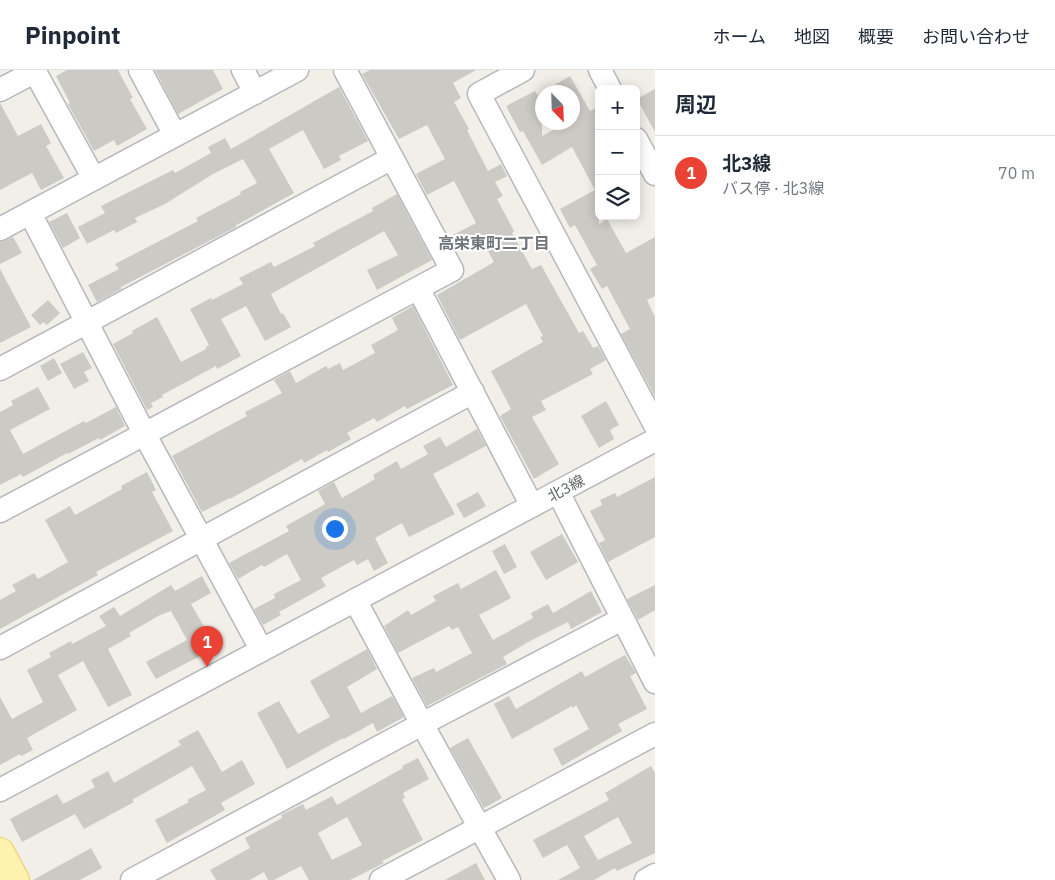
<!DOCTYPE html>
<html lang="ja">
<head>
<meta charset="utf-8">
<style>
  :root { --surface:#fff; --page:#f6f6f7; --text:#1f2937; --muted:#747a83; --line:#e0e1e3; --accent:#ea4335 }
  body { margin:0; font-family:"IBM Plex Sans","Noto Sans JP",sans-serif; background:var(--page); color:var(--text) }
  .controls { position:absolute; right:15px; top:15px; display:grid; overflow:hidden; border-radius:8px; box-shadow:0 2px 12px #0003 }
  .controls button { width:45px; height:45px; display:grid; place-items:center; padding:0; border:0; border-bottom:1px solid var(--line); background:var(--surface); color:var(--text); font:25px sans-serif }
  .compass { position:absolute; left:535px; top:15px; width:45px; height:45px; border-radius:50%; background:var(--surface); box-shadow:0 2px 12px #0003; rotate:157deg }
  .you { position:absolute; left:334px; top:458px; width:18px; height:18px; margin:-12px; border:4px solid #fff; border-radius:50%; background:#1a73e8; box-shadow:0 0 0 8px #1a73e833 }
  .badge { display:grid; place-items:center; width:32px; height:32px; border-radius:50%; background:var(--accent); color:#fff; font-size:16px; font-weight:700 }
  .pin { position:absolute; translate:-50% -41px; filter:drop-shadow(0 1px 2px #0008) }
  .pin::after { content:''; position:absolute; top:26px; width:18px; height:15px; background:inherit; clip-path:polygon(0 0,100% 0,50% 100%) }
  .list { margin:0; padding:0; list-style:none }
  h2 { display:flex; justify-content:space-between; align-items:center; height:65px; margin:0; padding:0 20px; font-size:21px }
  h2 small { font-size:16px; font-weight:400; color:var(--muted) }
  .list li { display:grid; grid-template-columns:32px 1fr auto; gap:15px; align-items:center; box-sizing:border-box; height:75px; padding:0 20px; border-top:1px solid var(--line) }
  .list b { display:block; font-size:19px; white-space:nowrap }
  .list p { margin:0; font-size:16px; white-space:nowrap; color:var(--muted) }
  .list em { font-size:16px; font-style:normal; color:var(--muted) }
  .icon { flex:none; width:28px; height:28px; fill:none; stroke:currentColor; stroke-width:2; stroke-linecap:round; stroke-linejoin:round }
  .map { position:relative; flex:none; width:655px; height:810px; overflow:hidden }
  header { display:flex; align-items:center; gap:30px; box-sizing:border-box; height:70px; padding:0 25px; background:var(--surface); border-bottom:1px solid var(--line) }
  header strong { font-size:24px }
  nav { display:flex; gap:28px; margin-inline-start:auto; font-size:18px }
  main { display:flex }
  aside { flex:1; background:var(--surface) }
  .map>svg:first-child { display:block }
  .building { fill:#cccac5; fill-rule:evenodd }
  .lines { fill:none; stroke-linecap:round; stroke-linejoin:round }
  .minor-casing { stroke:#b5b8bc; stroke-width:25 }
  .major-casing { stroke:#f2c960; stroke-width:30 }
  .minor { stroke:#fff; stroke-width:22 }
  .major { stroke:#fff2af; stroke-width:28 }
  .labels { text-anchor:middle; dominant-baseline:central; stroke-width:4; stroke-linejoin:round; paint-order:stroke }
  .street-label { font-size:15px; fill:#5f6368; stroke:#fff }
  .neighbourhood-label { font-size:16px; font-weight:bold; fill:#70757a; stroke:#fff }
</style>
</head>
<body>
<header>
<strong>Pinpoint</strong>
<nav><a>ホーム</a><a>地図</a><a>概要</a><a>お問い合わせ</a></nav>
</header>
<main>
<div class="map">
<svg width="655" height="810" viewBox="0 0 655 810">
  <rect width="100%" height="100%" fill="#f1efe8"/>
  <path class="building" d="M67 0H118L133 28 130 29 147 59 117 76 114 70 94 81 68 34 70 33 56 6Z
    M155 0H213L223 19 178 44Z
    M370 0H476L453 13 461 28 454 32 469 59 467 60 488 101 501 94 507 106 495 112 503 126 497 129 514 161 512 163 532 199 541 195 579 263 583 261 593 278 598 276 606 290 590 299 593 304 541 331 546 340 532 347 559 394 534 409 500 346 511 339 491 301 543 272 540 267 543 266 526 234 460 270 437 225 494 192 481 168 459 181 451 166 476 153 454 111 427 125 416 104 445 89 427 55 399 69 362 4Z
    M570 6 590 41 599 36V154L607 149 626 183 655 167V226L647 230 655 247V327L621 264 630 259 607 216 602 219 590 199 597 195 575 155 570 158 560 139 595 120 572 77 542 95 523 61 520 62 506 36 535 21 537 25ZM542 22H572V52H568L542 66Z
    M339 17 368 71 339 86 341 90 324 99 303 60 269 79 294 123 235 156 236 157 121 217V219L97 232 88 215 119 199 115 194 198 151 196 148 241 124 240 122 257 113 243 89 213 104 165 134 135 148 137 152 116 163 114 160 87 174 78 157 105 143 101 136 173 100 175 103 211 83 208 77 225 68 231 79Z
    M655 19V62L637 29Z
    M0 33 18 66 41 54 51 73 46 76 64 108 41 120 32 103 0 120Z
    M397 124 432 190 377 220 367 200 398 185 384 161 271 224 281 244 283 243 291 257 265 271 246 236 221 249 241 286 217 299 216 296 162 325 163 327 151 333 153 337 147 340 113 274 133 263 132 261 157 247 181 292 206 279V277L209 275 190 239 211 228 212 230 243 214 239 208 271 192 274 197 315 176 313 173 373 141 372 138Z
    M67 143 80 168 63 178 49 152Z
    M13 167 22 183 0 194V172Z
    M0 199 31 257 0 273Z
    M48 230 60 243 47 255 43 252 40 255 31 245Z
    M413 236 453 315 407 339 405 336 377 352 374 348 347 363 351 369 328 382 327 380 304 393 302 389 230 429V428L202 442 172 386 247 346 245 342 282 323 274 310 290 301 296 313 326 296 328 299 340 293 343 300 375 283 371 275 398 260 392 248Z
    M83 282 92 298 84 302 89 311 74 319 60 294Z
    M54 288 62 303 48 311 40 296Z
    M38 317 50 339 10 360 23 384 84 351 86 353 116 337 125 356 100 370 99 368 68 384 67 383 23 407 21 404 0 415V342L13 335 11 331Z
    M606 331 619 355 610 360 614 369 599 378 581 346Z
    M477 359 486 376 433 404 455 444 409 467 402 453 375 468 388 493 374 501 368 489 357 495 354 490 321 508 326 516 279 542 281 545 263 555 254 539 275 528 274 524 301 510 287 484 264 497 262 495 238 509 229 493 289 461 286 456 325 434 318 421 334 412 342 428 375 409 373 405 397 391 401 399 428 384 423 376 440 367 446 377Z
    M147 402 156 420 152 422 173 461 96 502 98 505 0 559V530L16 521 12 515 34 503 38 509 68 492 45 450 70 436 75 445 122 419 121 416Z
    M655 407V467L608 492 599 473 605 470 590 441 602 435 600 430 615 423 617 427Z
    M478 422 486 436 464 448 456 434Z
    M562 464 578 492 546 510 530 482Z
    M505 474 517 497 504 504 492 481Z
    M496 500 511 528 479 545 493 570 533 548 531 543 548 534 553 543 591 521 602 542 571 559 568 552 530 571 503 587 507 594 427 636 412 608 434 598 436 602 472 583 458 557 452 560 449 556 398 583 384 556 408 540 411 545 436 531 433 526 458 513 461 519Z
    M202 506 211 523 191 534 206 560 209 558 219 576 156 609 146 592 187 570 171 541 160 545 129 563 131 566 108 579 132 625 108 637 83 591 58 605 77 640 27 668 33 680 21 686 20 684 0 695V627L12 649 43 632 27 600 51 587 49 583 71 571 72 574 106 556 99 546 114 537 120 546 171 515 175 521Z
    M655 515V540L638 550 627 529Z
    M367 579 377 599 347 617 361 643 392 626 404 647 377 662 373 653 344 669 343 668 287 699 257 643 279 631 298 664 330 647 310 611Z
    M625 585 636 603 630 606 647 639 618 654 622 661 562 696 553 679 589 659 576 635 573 638 572 636 512 669 494 634 509 626 516 639 582 601 585 607Z
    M198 660 222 702 242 690 255 714 221 733 225 740 167 773 155 750 189 732 187 730 206 720 192 696 132 730 134 732 84 759 75 744 22 772 10 749 57 724 63 734 95 717 91 710 108 701 114 713 181 675 178 671Z
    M468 668 502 728 484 738 450 678Z
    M418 688 429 709 403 723 405 728 402 729 423 770 382 791 384 793 350 810H309L301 796 274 810H268L264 802 250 810H216L210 800 250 778 245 768 282 748 281 745 303 734 306 740 332 726 337 735 403 698 402 696ZM347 747 362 775 332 790 318 763Z
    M651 696 655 703V783L617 801 615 798 594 810H558L580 798 567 775 543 788 533 770 609 730 605 723ZM618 747 632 773 598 790 584 766Z
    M91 778 102 798 80 810H33Z
    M476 793 485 810H445Z"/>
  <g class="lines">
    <g class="minor-casing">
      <path id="minor" d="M34 0 94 109
        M140 0 175 65
        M243 0 255 23
        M523 0 479 24 655 355
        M600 0 610 19
        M0 20 34 2
        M636 69 655 104
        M30 143 145 365 261 579
        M0 159 297 0
        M418 218 532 436
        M0 299 392 88
        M558 422 655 612
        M0 441 452 200 345 0
        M355 530 422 654 509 810
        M0 578 473 322
        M0 720 655 370
        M132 810 422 654 622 549
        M381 810 655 664
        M646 810 655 805"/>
    </g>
    <g class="major-casing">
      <path id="major" d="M0 782 15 810"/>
    </g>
    <use href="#minor" class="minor"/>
    <use href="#major" class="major"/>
  </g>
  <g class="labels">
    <g class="street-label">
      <text transform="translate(566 418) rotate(-28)">北3線</text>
    </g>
    <g class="neighbourhood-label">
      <text x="494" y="173">高栄東町二丁目</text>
    </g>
  </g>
</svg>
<div class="controls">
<button>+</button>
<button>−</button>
<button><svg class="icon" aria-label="layers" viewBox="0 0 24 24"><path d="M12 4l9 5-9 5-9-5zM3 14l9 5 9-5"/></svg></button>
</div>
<svg class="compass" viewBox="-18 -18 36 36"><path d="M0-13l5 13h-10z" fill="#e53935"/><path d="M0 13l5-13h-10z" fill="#747a83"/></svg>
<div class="you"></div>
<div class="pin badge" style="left:207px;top:597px">1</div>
</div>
<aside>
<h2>周辺<small></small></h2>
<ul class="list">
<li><span class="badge">1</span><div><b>北3線</b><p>バス停 · 北3線</p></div><em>70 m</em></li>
</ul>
</aside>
</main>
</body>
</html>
